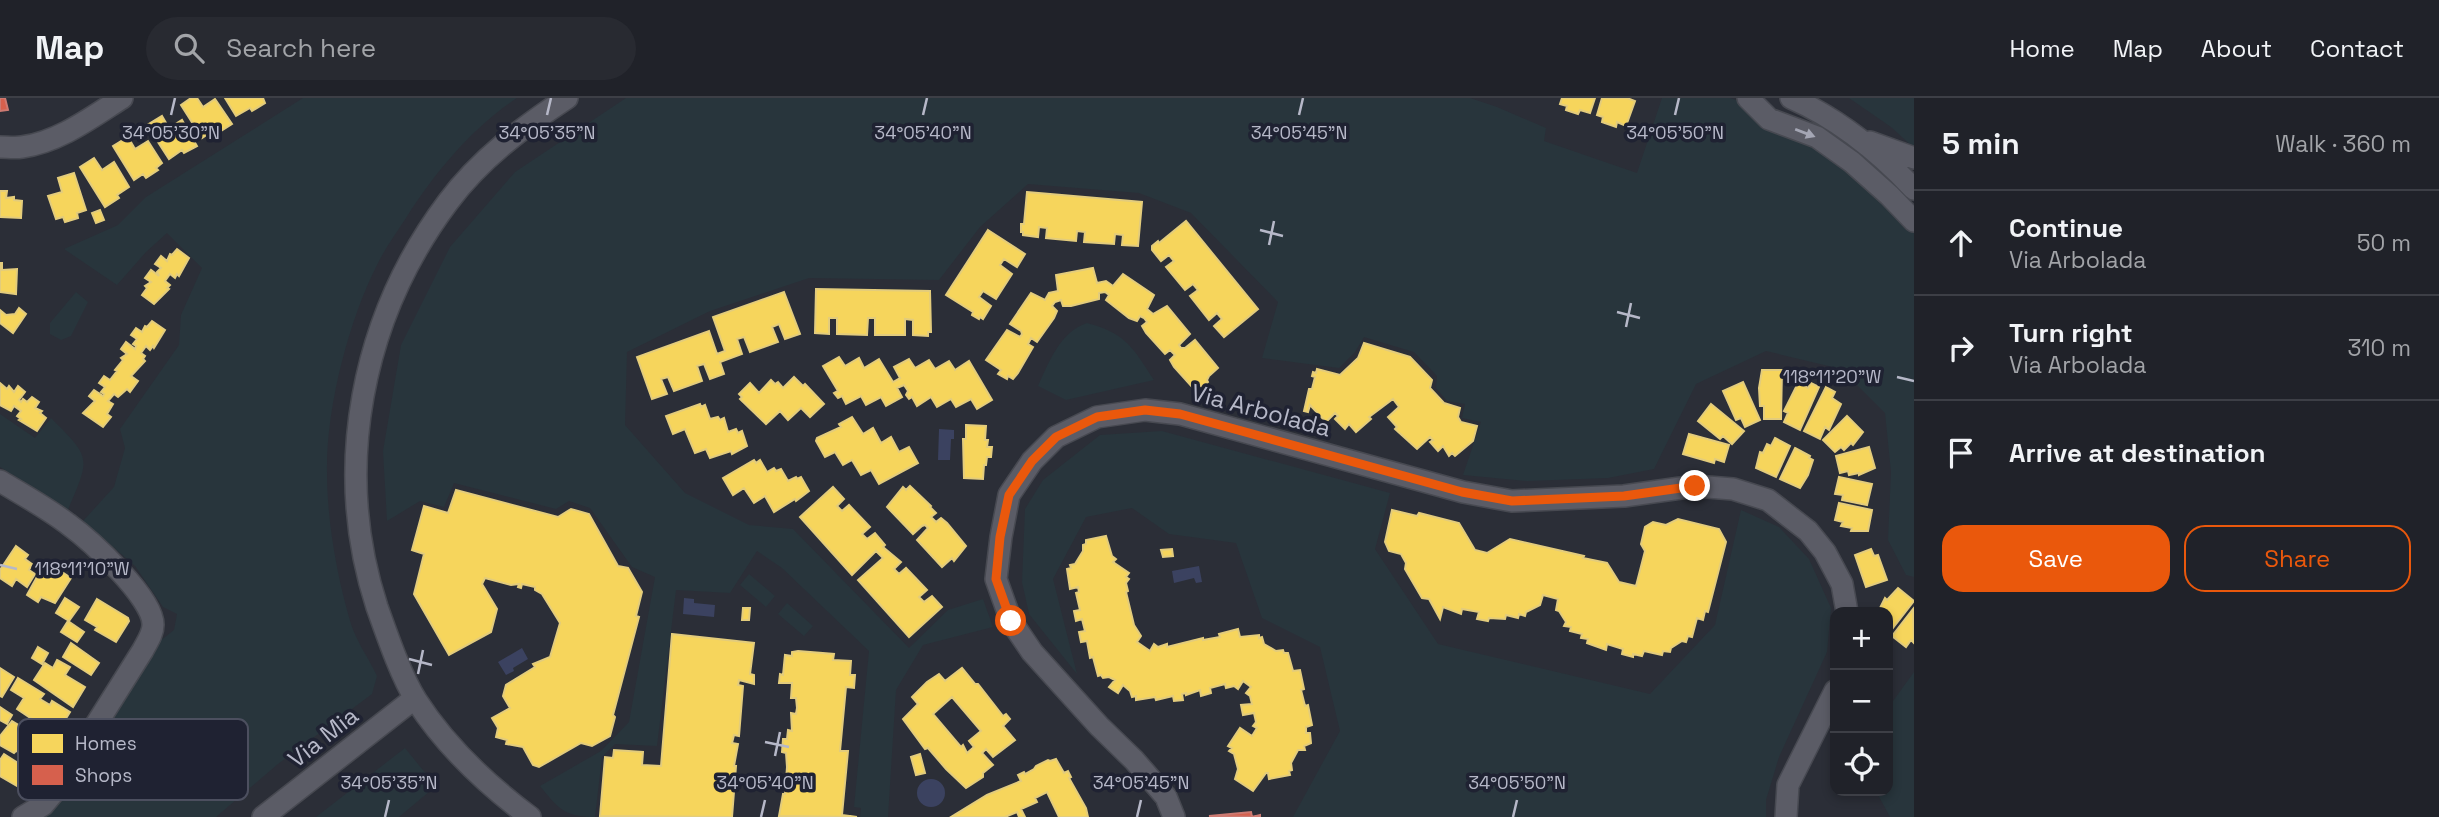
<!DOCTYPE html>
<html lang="en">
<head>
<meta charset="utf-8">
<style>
  :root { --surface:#202229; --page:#282a31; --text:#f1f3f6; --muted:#a2a4a8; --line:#3d3f46; --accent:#ea580c }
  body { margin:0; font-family:"Space Grotesk",sans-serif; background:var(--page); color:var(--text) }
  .controls { position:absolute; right:21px; bottom:21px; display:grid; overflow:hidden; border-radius:14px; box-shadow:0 4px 10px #0003 }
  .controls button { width:63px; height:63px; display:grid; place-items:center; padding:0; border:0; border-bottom:2px solid var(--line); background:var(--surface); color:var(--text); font:35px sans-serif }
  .stop { position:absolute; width:21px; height:21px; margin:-16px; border:5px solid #ea580c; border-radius:50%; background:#fff }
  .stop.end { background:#ea580c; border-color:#fff; box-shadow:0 2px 7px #0008 }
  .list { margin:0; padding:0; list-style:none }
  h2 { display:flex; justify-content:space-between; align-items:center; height:91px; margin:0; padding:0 28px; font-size:30px }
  h2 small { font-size:23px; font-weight:400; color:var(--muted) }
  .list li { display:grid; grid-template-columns:46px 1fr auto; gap:21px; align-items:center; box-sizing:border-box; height:105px; padding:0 28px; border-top:2px solid var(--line) }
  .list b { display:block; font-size:26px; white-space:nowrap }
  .list p { margin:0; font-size:23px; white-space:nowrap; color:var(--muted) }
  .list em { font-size:23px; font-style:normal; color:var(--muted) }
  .actions { display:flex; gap:14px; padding:21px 28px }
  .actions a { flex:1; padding:16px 0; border:2px solid var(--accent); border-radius:21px; text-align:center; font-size:24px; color:var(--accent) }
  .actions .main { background:var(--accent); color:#fff }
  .icon { flex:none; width:38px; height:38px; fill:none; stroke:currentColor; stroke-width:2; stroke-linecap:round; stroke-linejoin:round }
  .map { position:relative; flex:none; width:1914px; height:719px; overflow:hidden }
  header { display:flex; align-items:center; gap:42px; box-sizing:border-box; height:98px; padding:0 35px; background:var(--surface); border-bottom:2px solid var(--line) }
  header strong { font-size:33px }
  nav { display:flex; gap:38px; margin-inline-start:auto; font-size:24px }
  .search { width:490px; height:63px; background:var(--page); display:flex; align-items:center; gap:18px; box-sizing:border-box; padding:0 24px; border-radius:38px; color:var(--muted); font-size:26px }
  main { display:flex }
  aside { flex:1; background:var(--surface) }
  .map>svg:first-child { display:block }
  .green { fill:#28353c }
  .water { fill:#3b4260 }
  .homes { fill:#f6d55c; stroke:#e3cc7c; stroke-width:2; fill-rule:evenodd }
  .shops { fill:#d6604d; stroke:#cc7a72; stroke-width:2 }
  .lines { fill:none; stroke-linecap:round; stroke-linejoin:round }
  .minor-casing { stroke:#474951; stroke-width:24 }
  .minor { stroke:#5b5c66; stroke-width:21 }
  .oneway { fill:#a4a6b4 }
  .route { stroke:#ea580c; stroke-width:9 }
  .ticks { fill:none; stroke:#b6b8c8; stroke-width:2.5 }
  .labels { text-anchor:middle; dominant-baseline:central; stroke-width:7; stroke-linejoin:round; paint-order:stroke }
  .street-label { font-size:24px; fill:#b6b8c8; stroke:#1f2232 }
  .key { fill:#1f2232; stroke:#4c4f5f; stroke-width:2 }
  .key-label { font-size:19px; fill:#b6b8c8 }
  .ticks-label { font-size:18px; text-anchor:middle; fill:#b6b8c8; stroke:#1f2232; stroke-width:7; stroke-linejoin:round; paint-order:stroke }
</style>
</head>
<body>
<header>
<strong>Map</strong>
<div class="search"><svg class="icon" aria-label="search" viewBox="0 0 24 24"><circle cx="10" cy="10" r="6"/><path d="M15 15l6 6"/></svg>Search here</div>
<nav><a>Home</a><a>Map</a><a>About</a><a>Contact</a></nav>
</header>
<main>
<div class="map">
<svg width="1914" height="719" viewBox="0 0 1914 719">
  <rect width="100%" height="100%" fill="#2b2e37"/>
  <path class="green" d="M303 0H517C473 29 435 74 406 120 397 134 386 149 378 165 349 221 326 310 327 374 327 423 337 479 351 526 357 544 369 561 377 578L372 596 278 666 216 719H37L156 546 174 532 177 516 163 509 135 468 83 423 114 389 125 350 120 331 179 247 181 217 202 170 167 135 146 154 117 187 64 151 118 127 146 99Z
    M626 0H1470L1497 9 1546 30 1544 43 1637 75 1662 0H1730L1742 4 1832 58 1914 133V479L1906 477 1888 442 1891 374 1885 315 1841 271 1766 253 1696 286 1654 371 1608 380 1527 383 1463 377 1481 324 1462 320 1465 306 1447 303 1436 290 1437 278 1414 254 1364 239 1355 254 1339 270 1262 260 1278 204 1191 115 1139 95 1028 86 980 129 939 182 809 180 710 213 627 254 625 327 685 395 749 427 793 431 909 550 948 512 983 501 993 529 923 547 896 592 888 719H860L861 710 854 709 869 553 782 470 757 453 730 495 676 492 657 648 615 646 602 659 595 719C564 719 558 710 540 688L601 653 629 624 655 479 632 469 590 410 569 403 556 411 454 385 444 409 420 403 387 423 383 353 401 247 450 149 515 74Z
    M1849 0H1914V50L1891 29Z
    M76 194 88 204 71 238 61 242 50 236V225Z
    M1087 225C1126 235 1133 250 1154 282L1066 302 1038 288C1049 264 1060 234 1087 225Z
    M0 316 35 340 51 320C92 361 90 359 68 412L0 369Z
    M1162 333 1390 395 1375 451 1438 546 1650 596 1715 527 1741 412 1779 429 1809 461 1831 510 1827 554 1779 659 1766 702V719H1293L1340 633 1320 549 1262 520 1236 445 1169 436 1132 410 1086 419 1053 481 1077 576 1029 516 1022 484 1025 411 1043 382 1100 337Z
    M749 476 775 498 766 509 740 487Z
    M787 505 813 528 804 538 778 516Z
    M1914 574V719H1890L1876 693H1888V610Z
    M405 650 436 688 399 719H316Z"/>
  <path class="water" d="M939 331 954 332V341H951L950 362H938Z
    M1199 468 1202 484 1196 485 1194 480 1174 485 1172 473Z
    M684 500 694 501V505L715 507 714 519 683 516Z
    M522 550 528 561 513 570 514 573 506 577 498 564Z
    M917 695a14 14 0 1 1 28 0a14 14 0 1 1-28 0Z"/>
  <path class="homes" d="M191 0H197L203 9 215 1 232 26 213 38 211 34 202 40 181 7Z
    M225 0H263L265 5 252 13 250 10 236 18Z
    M1562 0H1595L1590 15 1580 12 1578 16 1566 12 1567 8 1560 6Z
    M1602 0H1627L1635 3 1626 28 1617 24 1616 29 1602 24 1603 19 1597 17Z
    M162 18 169 30 182 22 197 48 184 55 182 52 169 61 147 27Z
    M128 39 135 51 148 43 162 65 156 70 158 72 146 80 143 76 134 82 113 48Z
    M94 60 102 72 114 64 129 89 117 97 119 100 105 109 80 69Z
    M74 75 86 112 77 115 78 120 65 124 63 119 56 121 48 98 62 94 58 80Z
    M0 93H7L6 100 14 99V102L22 103 21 120 0 119Z
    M1027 94 1142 104 1138 148 1122 147 1123 137 1115 136 1114 146 1084 144 1085 134 1077 133 1076 143 1046 140 1047 130 1039 129 1038 139 1023 137V134H1021V126H1024Z
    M100 112 104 122 96 125 92 115Z
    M1186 123 1258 211 1224 239 1214 228 1222 221 1217 215 1209 222 1190 198 1198 192 1193 186 1185 192 1166 169 1174 163 1169 157 1161 163 1152 152V148L1158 143 1159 145Z
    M988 132 1025 156 1017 169 1004 161 1000 167 1012 176 996 201 983 193 979 199 991 208 983 221 980 219 979 221 972 217 973 214 946 197Z
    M177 151 189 160 179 178 177 176 175 180 170 176 165 183 170 187 167 190 169 191 154 206 142 197 147 190 145 188 151 184 145 180 151 172 159 178 157 174 161 170 155 166 161 158 167 163 170 156 172 157Z
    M0 165H2V172L17 171 16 196 0 194Z
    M1093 170 1097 185 1106 183 1113 188 1123 176 1154 197 1147 211 1153 216 1167 208 1190 236 1179 247 1181 250H1185L1195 242 1218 270 1209 278 1207 282 1208 284 1202 289 1199 286 1193 290 1174 269 1170 262 1175 257 1170 252 1165 256 1146 235 1142 228 1147 224 1144 220 1140 218 1137 223 1129 220 1106 202 1109 197 1105 194 1099 195V201L1071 208H1063L1061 202 1055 204 1052 208 1057 213 1054 220 1037 244 1031 240 1028 246 1033 249 1018 275 1013 281 1008 278 1007 281 998 276 1001 272 986 262 1007 232 1020 239 1022 236 1021 233 1010 226 1031 195 1045 202 1049 195 1058 193 1056 177Z
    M816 191 930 193 931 234H928V238L913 237V222L905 221V237H875V220H868L867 237 837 236V220H829V236L815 235Z
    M784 194 800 236 785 241 779 226 772 229 778 244 750 254 744 239 737 241 742 256 720 264 724 276 710 281 704 266 697 268 702 283 674 293 668 279 661 281 667 296 652 301 637 259 709 233 717 256 725 253 713 219Z
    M19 210 26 216 13 235 0 225V212L6 217 15 216Z
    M152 223 165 232 154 250 153 248 150 252 146 248 141 255 145 258 143 261 145 263 131 278 138 283 130 294 127 291 118 299 114 296 108 303 113 306 107 316 111 319 103 329 83 315 95 303 89 298 94 292 103 298 104 296 101 294 105 289 99 285 104 278 110 282 117 273 115 272 123 262 121 260 127 256 121 251 126 244 135 251 136 248 133 246 137 241 131 237 136 230 142 234 145 228 147 229Z
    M1364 245 1410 259 1432 282 1430 290 1444 305 1460 310 1458 319 1461 324 1477 328 1473 343 1455 358 1452 355 1449 358 1443 348 1438 353 1430 344 1433 342 1430 339 1417 351 1395 331 1397 329 1388 319 1399 309 1393 301 1369 319 1371 321 1356 334 1349 326 1345 331 1335 321 1338 318 1335 315 1326 324 1310 307 1308 314 1304 313 1309 291H1312L1315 279 1312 278 1313 274 1316 275 1317 271 1340 277 1358 260Z
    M839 259 845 268 859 260 864 270 879 261 893 284 900 280 894 269 909 261 915 270 929 262 935 271 949 263 955 272 969 263 992 302 977 311 971 301 956 309 951 301 937 309 931 299 917 308 912 299 909 301 906 297 908 293 904 287 897 290 902 299 886 308 881 299 866 307 861 298 846 306 842 298 838 300 834 295 838 293 823 268Z
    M1762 272H1782L1781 321H1764V308H1760L1759 290Z
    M794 279 803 288 805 286 824 306 810 319 801 310 788 322 780 313 766 326 740 301 742 299 739 296 750 285 759 295 771 282 775 286 778 284 783 290Z
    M1743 284 1760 322 1745 329 1741 320 1736 322 1723 293Z
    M0 285 7 291 9 288 14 294 18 288 25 294 19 302 21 304 23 301 27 304 32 299 39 304 35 310 42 313 40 315 46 320 37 333 19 322 21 321 17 318 21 313 14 308 11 313 0 307Z
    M1798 285 1808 290 1811 285 1819 289 1800 332 1784 324 1788 315 1784 313Z
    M1826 289 1835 294 1832 300 1841 306 1829 332 1825 329 1820 341 1804 333Z
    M700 306 701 309 705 307 710 321 718 319 720 322 724 320 728 334 736 331 738 335 742 333 747 348 732 356 731 353 710 360 706 351 695 355 685 331 673 336 666 318Z
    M1711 306 1744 333 1732 346 1723 338 1720 341 1698 323Z
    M1847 318 1863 334 1853 347 1851 345 1844 352 1841 349 1835 354 1823 342Z
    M852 319 863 336 873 330 881 345 891 339 899 354 909 349 918 365 879 386 871 372 861 377 852 362 843 367 835 354 825 359 816 343 817 340 841 329 839 326Z
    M966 327 986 328 985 342H988L987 349H992L991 359H987L986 367H984L983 381 964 380 963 341H966Z
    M1689 336 1729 347 1724 364 1715 361 1714 365 1683 356Z
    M1775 340 1790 348 1776 379 1756 370 1760 354 1763 355 1767 346 1771 348Z
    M1869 349 1875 370 1859 377V375L1849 377 1848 373 1840 375 1836 358Z
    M1795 350 1810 358 1809 360 1813 362 1808 377 1800 390 1780 381Z
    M754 362 756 365 760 362 767 374 774 370 776 373 781 371 788 383 796 379 797 381 801 379 809 393 796 403 795 401 774 414 765 398 754 405 744 390 733 397 723 380Z
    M1839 379 1872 386 1867 407 1842 402 1843 397 1835 396Z
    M910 388 931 408 930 409 936 415 931 419 936 424 941 420 947 425 966 448 954 463 952 460 942 469 917 442 928 430 925 427 922 428 913 436 887 409 903 389 906 392Z
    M833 389 844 401 837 408 842 413 849 407 870 429 862 436 867 441 875 435 885 447 883 449 901 464 894 471 899 476 906 470 927 492 919 499 924 504 932 498 942 509 909 539 858 482 883 460 876 453 852 477 800 419Z
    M456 392 558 419 571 411 589 416 618 468 628 470 642 494 636 518 639 519 613 617 615 619 610 638 592 648 581 645 539 669 533 667 523 649 506 646 507 642 496 639 498 630 492 620 510 610 503 598 506 587 535 569 533 566 550 559 560 525 542 496 535 492V489L522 486 521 490 518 489 519 486 511 487 485 480 482 486 497 511 491 534 449 557 414 496 424 456 412 452 424 408 448 415Z
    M1839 405 1872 412 1868 433H1851L1852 430 1841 428 1843 424 1835 422Z
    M1392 412 1417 418 1419 415 1459 425 1475 452 1487 455 1510 441 1584 458 1583 460 1607 465 1619 484 1636 488 1645 453 1641 446 1645 429 1653 424 1666 427 1678 421 1719 431 1726 444 1708 514 1705 513 1703 522 1697 520 1692 539 1688 538 1686 544 1682 543 1671 550 1670 554 1663 553 1662 557 1644 553 1642 558 1633 556V559L1622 556 1623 551 1607 546 1606 552 1587 545 1588 541 1581 540 1582 536 1570 533 1571 529 1564 528 1566 524 1559 513 1556 512 1558 501 1543 497 1540 507 1526 514 1525 518 1519 516 1518 520 1506 517 1505 521 1489 520 1488 523 1477 521 1479 514 1462 511 1461 516 1443 509 1440 521 1429 501 1422 500 1405 471 1406 465 1401 456 1389 453 1385 444Z
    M1106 438 1112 458 1116 461 1113 464 1129 475 1126 479 1129 481 1126 485 1128 493 1126 494 1134 527 1141 538 1137 544 1150 553 1154 546 1158 549 1167 546V549L1203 540V542L1220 539 1219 536 1238 531 1240 539 1259 537V540L1262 539 1264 546 1276 553 1283 552 1284 555H1288L1293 573 1300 572 1304 591 1301 592 1305 608 1308 607 1312 627 1306 629V635H1310L1311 645 1304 648 1305 652H1298L1291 665 1292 672 1289 673 1290 677 1269 681 1268 675H1266L1253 693 1235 681 1238 671 1234 656 1229 653 1232 650 1228 648 1240 630 1252 638 1257 630 1253 628 1256 624 1254 615 1243 617 1241 607 1252 606 1250 598 1246 595 1251 589 1243 583 1238 591 1234 588 1226 590 1225 586 1210 590 1211 595 1201 598 1200 592 1186 597V595L1182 596 1183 602 1174 603 1173 598 1156 602 1155 599 1136 602V598L1132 599 1130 593 1123 587 1118 595 1109 589 1115 582 1109 579 1103 580 1101 577 1098 578 1093 559 1090 560 1087 543 1081 544 1079 534 1085 533 1082 521 1076 523 1074 513 1080 512 1076 495 1079 494 1078 489 1070 491 1067 471 1071 470 1070 467 1075 466 1083 453V447L1086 446V442Z
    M16 448 28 457 25 461 32 466 29 472 35 476 27 489 16 481 12 488 0 480V472Z
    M1172 451 1173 458 1163 459 1161 452Z
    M1871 451 1874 458 1878 457 1887 482 1866 489 1855 457Z
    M47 464 71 480 55 505 41 499 38 504 27 497 43 468Z
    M1898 490 1914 503 1889 535 1888 514H1878L1885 500 1887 502Z
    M65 500 79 509 69 523 56 515Z
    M97 501 128 520 129 523 116 544 95 532 97 529 85 522Z
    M743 510H750L749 522H742Z
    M1913 511 1914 545 1911 542 1906 549 1892 538Z
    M68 523 84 534 77 544 61 534Z
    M672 536 754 545 750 576 754 577V586L739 582 738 587 743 588 739 638 734 637 732 645 738 646 734 668H736L732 719 600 718 605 659 613 660 614 652 643 654 642 667 661 668Z
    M71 545 99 565 91 577 63 559Z
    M38 549 48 555 42 566 32 560Z
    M798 553 834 556 833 562 851 563 850 577H855L854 590 846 589 840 653H848L842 717 857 719 779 718 783 696H785L787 669 786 655 782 654 783 641H787L788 632 792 633 791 615 796 616 797 610 796 600H791L792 585H779L780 576 783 577 785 557 792 558V554Z
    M57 562 70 569 65 577 85 589 73 609 34 582 45 565 53 570Z
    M0 570 14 579 2 599 0 598Z
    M962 570 975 586H978L1003 618 1006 616 1010 621 1003 628 1015 642 993 659 986 651 982 655 993 667 983 675V679L966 690 946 671 928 650 925 651 903 621 918 606 912 599 927 584 939 576 945 583ZM952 599 981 633 969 643 974 649 967 655 963 647 961 649 933 616Z
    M18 580 44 596 40 601 50 607 52 603 70 614 60 630 45 621 41 627 17 611 24 600 11 592Z
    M0 609 12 617 7 626 0 622Z
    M12 623 27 632 25 635 48 649 38 666 20 654 16 653 14 655 0 647V638Z
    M4 656 32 674 22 691 0 678V662Z
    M920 656 925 675 916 677 911 659Z
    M1056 661 1064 675 1068 673 1071 679 1069 680 1086 710 1088 719H1059L1047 694 1035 700 1037 704 1021 711 1025 719H1019L1017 714 1005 719H951L987 697 1021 683 1018 677 1024 674 1025 676 1034 671 1036 668 1048 662 1050 663Z"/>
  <path class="shops" d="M0 0H5L8 12 0 13Z
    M1251 714 1252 719 1260 717V719L1209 718Z"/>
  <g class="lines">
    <g class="minor-casing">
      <path id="minor" d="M1748 0 1769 21 1817 39 1852 64 1889 97 1914 123
        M1791 0C1839 21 1878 53 1914 91
        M1870 44 1914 60
        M0 49C7 49 15 50 22 49 59 44 92 19 122 0
        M0 383C23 397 47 410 68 426 90 442 154 500 153 527 153 536 147 544 143 552L53 695 43 707 23 719
        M263 719 415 600
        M530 719C486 686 446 649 416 602 401 578 387 537 377 509 332 371 361 220 448 104 480 61 523 29 567 0
        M1174 719 1166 699 1134 662 1099 628 1032 554 1011 523 996 481 1001 439 1009 397 1032 363 1056 339 1097 319 1145 312 1180 316 1463 394 1512 403 1624 398 1695 388 1733 391 1768 402 1808 433 1825 454 1842 486 1847 514
        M1786 719 1788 687 1835 593"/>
    </g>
    <use href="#minor" class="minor"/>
  </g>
  <defs><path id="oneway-solid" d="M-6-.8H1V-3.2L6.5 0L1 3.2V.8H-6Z" transform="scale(1.75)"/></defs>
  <use class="oneway" href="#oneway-solid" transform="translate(1805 35) rotate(21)"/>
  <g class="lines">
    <path class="route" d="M1011 523 996 481 1000 439 1009 397 1032 363 1056 339 1097 319 1145 312 1180 316 1462 394 1512 403 1624 398 1695 388"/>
  </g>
  <path class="ticks" d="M171 17 175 0M547 17 551 0M923 17 927 0M1299 17 1303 0M1675 17 1679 0M1260 132 1283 138M1269 147 1274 123M1617 214 1640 220M1626 229 1631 205M1897 279 1914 283M0 467 17 471M409 561 432 567M418 576 423 552M765 644 789 649M775 658 780 634M385 719 389 702M761 719 765 702M1137 719 1141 702M1513 719 1517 702"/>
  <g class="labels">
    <g class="street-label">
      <text transform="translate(1261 312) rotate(15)">Via Arbolada</text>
      <text transform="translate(323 639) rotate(-38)">Via Mia</text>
    </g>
  </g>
  <rect x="18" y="621" width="230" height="81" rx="10" class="key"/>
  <rect x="32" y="636" width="31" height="19" fill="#f6d55c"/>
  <rect x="32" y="667" width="31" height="20" fill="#d6604d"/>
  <g class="key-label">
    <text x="75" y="652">Homes</text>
    <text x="75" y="684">Shops</text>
  </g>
  <g class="ticks-label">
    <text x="171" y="41">34°05'30"N</text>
    <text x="547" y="41">34°05'35"N</text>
    <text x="923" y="41">34°05'40"N</text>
    <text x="1299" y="41">34°05'45"N</text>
    <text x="1675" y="41">34°05'50"N</text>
    <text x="1832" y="285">118°11'20"W</text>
    <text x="82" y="477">118°11'10"W</text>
    <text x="389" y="691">34°05'35"N</text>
    <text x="765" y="691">34°05'40"N</text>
    <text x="1141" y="691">34°05'45"N</text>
    <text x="1517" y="691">34°05'50"N</text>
  </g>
</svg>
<div class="controls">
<button>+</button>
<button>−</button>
<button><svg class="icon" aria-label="locate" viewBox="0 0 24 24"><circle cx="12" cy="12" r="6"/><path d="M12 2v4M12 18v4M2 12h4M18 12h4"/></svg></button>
</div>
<div class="stop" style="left:1011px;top:523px"></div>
<div class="stop end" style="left:1695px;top:388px"></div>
</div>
<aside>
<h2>5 min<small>Walk · 360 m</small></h2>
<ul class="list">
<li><svg class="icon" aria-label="ahead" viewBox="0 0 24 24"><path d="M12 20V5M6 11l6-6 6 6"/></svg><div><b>Continue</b><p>Via Arbolada</p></div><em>50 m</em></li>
<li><svg class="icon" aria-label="right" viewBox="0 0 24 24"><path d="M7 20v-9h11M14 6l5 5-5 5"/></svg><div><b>Turn right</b><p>Via Arbolada</p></div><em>310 m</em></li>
<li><svg class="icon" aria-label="arrive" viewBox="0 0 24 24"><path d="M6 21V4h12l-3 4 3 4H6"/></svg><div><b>Arrive at destination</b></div></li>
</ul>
<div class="actions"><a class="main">Save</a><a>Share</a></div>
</aside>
</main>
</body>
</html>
